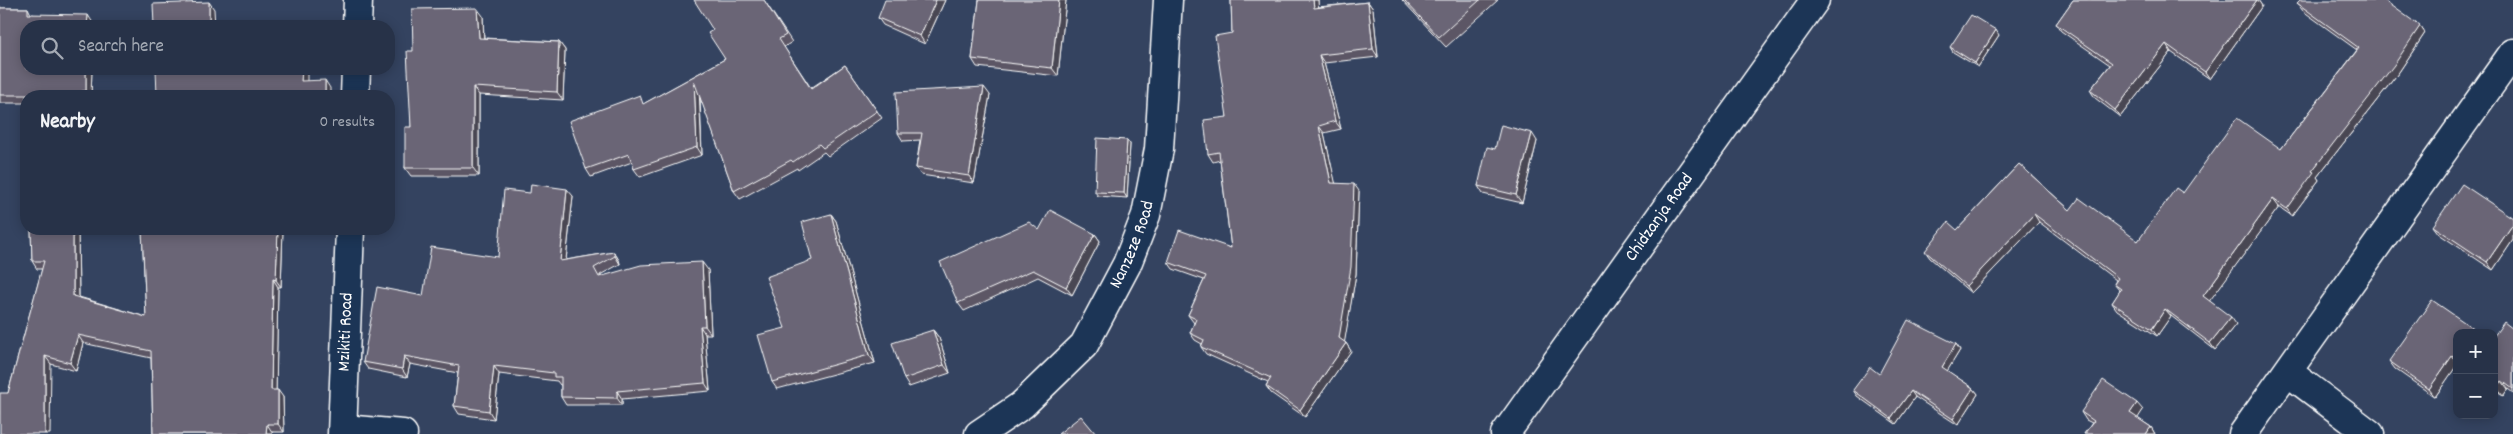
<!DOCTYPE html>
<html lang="en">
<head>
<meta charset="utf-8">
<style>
  :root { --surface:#273248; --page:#2f3a4f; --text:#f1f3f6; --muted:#a4aab4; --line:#434d60 }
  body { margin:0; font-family:Dekko,sans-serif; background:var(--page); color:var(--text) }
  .controls { position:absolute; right:15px; bottom:15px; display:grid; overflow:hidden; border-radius:10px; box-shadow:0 2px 12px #0003 }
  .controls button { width:45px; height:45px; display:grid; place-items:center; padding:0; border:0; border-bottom:1px solid var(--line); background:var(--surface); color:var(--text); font:25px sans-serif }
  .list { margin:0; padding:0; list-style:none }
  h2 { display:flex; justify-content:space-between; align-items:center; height:65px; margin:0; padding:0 20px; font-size:21px }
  h2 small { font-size:16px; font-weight:400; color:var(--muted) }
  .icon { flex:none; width:28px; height:28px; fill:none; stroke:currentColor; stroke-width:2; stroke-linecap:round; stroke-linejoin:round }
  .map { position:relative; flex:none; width:2513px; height:434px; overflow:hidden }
  .search { position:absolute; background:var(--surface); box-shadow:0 2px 12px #0003; left:20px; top:20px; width:375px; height:55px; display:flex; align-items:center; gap:12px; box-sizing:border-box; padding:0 18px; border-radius:20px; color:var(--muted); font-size:19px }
  .panel { position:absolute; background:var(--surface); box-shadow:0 2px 12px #0003; left:20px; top:90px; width:375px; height:145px; border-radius:20px }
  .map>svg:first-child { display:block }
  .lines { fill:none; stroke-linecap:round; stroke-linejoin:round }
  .minor-casing { stroke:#fff; stroke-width:31 }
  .minor { stroke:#1d3557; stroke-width:28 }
  .wall { fill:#5b5765; stroke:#fff }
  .shaded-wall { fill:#4a4753; stroke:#fff }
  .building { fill:#6a6576; stroke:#fff }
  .labels { text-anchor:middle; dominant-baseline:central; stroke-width:4.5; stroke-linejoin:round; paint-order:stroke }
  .street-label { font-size:18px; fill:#fff; stroke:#1d3557 }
</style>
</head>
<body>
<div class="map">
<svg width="2513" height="434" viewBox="0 0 2513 434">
  <rect width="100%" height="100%" fill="#344360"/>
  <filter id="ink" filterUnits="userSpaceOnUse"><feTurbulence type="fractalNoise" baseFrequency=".02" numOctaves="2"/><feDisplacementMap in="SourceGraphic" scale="10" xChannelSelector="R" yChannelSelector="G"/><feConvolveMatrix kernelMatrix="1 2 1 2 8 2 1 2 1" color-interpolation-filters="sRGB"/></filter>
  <g filter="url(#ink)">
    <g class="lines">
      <g class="minor-casing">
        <g id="minor">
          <path d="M357 26 358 0"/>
          <path d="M355 96 356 69"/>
          <path d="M2288 372 2370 434"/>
          <path d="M343 429 403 434"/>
          <path id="s1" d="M342 434 350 229"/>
          <path id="s2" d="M979 434 1022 405 1084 345 1127 264 1146 215 1159 149 1168 0"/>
          <path id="s3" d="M1505 434 1815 0"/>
          <path d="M2243 434 2513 53"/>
        </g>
      </g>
      <use href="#minor" class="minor"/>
    </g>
    <path class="wall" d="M764 0 792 42 784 47 811 88 845 65 882 118 828 156 824 152 798 170 797 168 740 199 734 191 700 96 702 155 640 177 634 169 632 162 591 177 586 169 645 103 725 59 713 30Z
      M945 0 925 44 883 25 878 18Z
      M979 0H1066L1058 76 977 67 972 59Z
      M1231 0H1318V7L1368 2 1373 9 1378 57 1324 63 1341 129 1324 133 1335 183 1359 191 1356 274 1344 342 1346 343 1351 351 1305 417 1271 393 1266 386 1268 382 1206 354 1201 347 1202 344 1195 340 1190 333 1194 323 1188 315 1204 280 1173 269 1168 262 1231 248 1220 160 1213 162 1208 154 1227 117 1232 33Z
      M1402 0H1498L1446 47Z
      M2073 0H2258L2262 6 2210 79 2171 52 2120 117 2095 98 2090 90 2110 65 2061 31 2056 24Z
      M2297 3 2425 33 2399 72 2317 177 2319 180 2292 216 2279 207 2209 301 2236 324 2215 350 2171 316 2157 336 2117 310 2112 303 2120 291 2114 284 2116 280 2039 222 1971 293 1930 258 1925 251 1957 230 2019 164 2070 210 2138 241 2183 193 2281 149 2357 50 2303 11Z
      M0 8H28L31 14 93 23V26H26V69H92L91 96H26V103H0Z
      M483 16 484 38 559 42 565 50 563 100 479 95V176H411L405 168 411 127 413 51Z
      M1999 35 1978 67 1953 52 1950 47Z
      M990 95 974 183 921 175 916 168 920 140 903 141 898 133Z
      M1127 140 1130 144 1127 198 1098 196 1095 192Z
      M1537 141 1522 203 1483 194 1478 186 1495 149Z
      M530 193 573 196 566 260 614 252 619 260 620 264 600 275V276L708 270 711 334H705L710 391 622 399V405H566L561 397V385H560L557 381 499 374 494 419 459 414 454 406 458 373 410 364 407 377 368 369 363 362 423 296 498 257Z
      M831 214 836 221 875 363 777 389 772 382 785 328Z
      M2513 218V240L2493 270 2439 234 2433 226Z
      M31 229H78L79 297 146 317 142 229H283L281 287H278L276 390 283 397 284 432H272V434H153L151 358 83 343 76 371 51 364 8 393 42 269H37L32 261Z
      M1039 230 1095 234 1100 241 1072 295 1038 277 964 311 958 303Z
      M2513 329V393L2508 389 2503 396 2494 390V336Z
      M933 330 939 338 950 373 909 387 904 379Z
      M2457 333V365L2435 397 2395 369 2389 361Z
      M1956 344 1960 350 1947 371 1973 388 1978 394 1958 425 1915 397 1896 424 1857 396 1853 390 1879 374Z
      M2143 410 2137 418 2151 427 2155 434H2084L2092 423 2086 420 2081 412Z"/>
    <path class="shaded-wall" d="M936 0H945L925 44 920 36Z
      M1059 0H1066L1058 76 1052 68Z
      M1313 0H1318L1319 15 1314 8Z
      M2257 0H2258L2262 6 2210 79 2205 72Z
      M209 2 214 9 215 26H209Z
      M1368 2 1373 9 1378 57 1373 49Z
      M477 8 483 16 484 46 479 38Z
      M88 15 93 23V26H87Z
      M2420 26 2425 33 2399 72 2317 177 2319 180 2292 216 2287 209 2312 171Z
      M1996 30 1999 35 1978 67 1975 63Z
      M559 42 565 50 563 100 557 92Z
      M2166 44 2171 52 2120 117 2115 110Z
      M1319 55 1324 63 1341 129 1335 121Z
      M86 69H92L91 96H89L86 91Z
      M302 69H307V89L301 81Z
      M325 80 330 88V96H325Z
      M694 81 699 88 702 155 697 147Z
      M473 87 479 95V176L473 168Z
      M984 87 990 95 974 183 969 176Z
      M1319 126 1324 133 1337 190 1331 183Z
      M1532 133 1537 141 1522 203 1516 195Z
      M1127 140 1130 144 1127 198 1124 193Z
      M1354 184 1359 191 1356 274 1344 345 1339 338Z
      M567 189 573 196 565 269 560 261Z
      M2273 199 2279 207 2208 303 2203 296Z
      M831 214 836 221 875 363 869 355Z
      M2034 214 2039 222 1971 293 1966 286Z
      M2513 224V240L2493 270 2487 262Z
      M73 229H78L79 303 73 296Z
      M278 229H283L281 287 276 280Z
      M1095 234 1100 241 1072 295 1066 287Z
      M614 252 619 260 620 264 615 256Z
      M702 262 708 270 711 334 705 326Z
      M273 279 278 287 276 398 271 390Z
      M2165 309 2171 316 2157 336 2152 329Z
      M2231 317 2236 324 2215 350 2210 343Z
      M700 326 705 334 710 391 705 383Z
      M933 330 939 338 950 373 944 365Z
      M78 335 83 343 76 371 70 363Z
      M1346 343 1351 351 1305 417 1300 410Z
      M1956 344 1960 350 1946 373 1942 367Z
      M45 356 51 364 50 434H45Z
      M404 356 410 364 407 377 402 369Z
      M2452 356 2457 363V365L2435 397 2429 389Z
      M494 366 499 374 494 419 489 411Z
      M2502 381 2508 389 2503 396 2497 388Z
      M1973 388 1978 394 1958 425 1953 419Z
      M278 390 283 397 284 432 278 424Z
      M617 391 622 399V405L617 398Z
      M1911 391 1915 397 1896 424 1891 418Z
      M2137 403 2143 410 2136 421 2130 413Z
      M267 424 272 432V434H266Z
      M2151 427 2155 434H2146Z"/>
    <path class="building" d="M694 0H764L786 35 779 39 811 89 845 65 877 111 823 148 819 144 793 162 791 160 734 191 694 81 697 147 634 169 629 154 586 169 569 121 640 95 643 104 725 59 708 33 713 30Z
      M885 0H936L920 36 878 18Z
      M979 0H1059L1052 68 972 59Z
      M1231 0H1313L1314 8 1368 2 1373 49 1319 55 1335 121 1319 126 1331 183 1354 184 1351 267 1339 338 1346 343 1300 410 1266 386 1271 378 1201 347 1204 340 1190 333 1196 319 1188 315 1206 276 1168 262 1179 230 1231 248 1219 152 1208 154 1204 120 1227 117 1215 36 1232 33Z
      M1404 0H1480L1439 37Z
      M2073 0H2257L2205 72 2166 44 2115 110 2090 90 2112 63 2056 24Z
      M2300 0H2384L2420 26 2394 65 2312 171 2314 172 2287 209 2273 199 2203 296 2231 317 2210 343 2165 309 2152 329 2112 303 2121 289 2114 284 2118 278 2034 214 1966 286 1925 251 1948 222 1957 230 2019 164 2070 210 2079 198 2138 241 2176 188 2183 193 2237 118 2281 149 2359 48 2297 3Z
      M209 2V26H154L153 4Z
      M0 8H28V14L88 15 87 26H26V69H86V91H82V96H35L34 95H0Z
      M477 8 479 38 559 42 557 92 473 87V168H405V127H411L407 51H413L412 9Z
      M1971 15 1996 30 1975 63 1950 47Z
      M156 69H302L301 81 325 80V96H157Z
      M984 87 969 176 916 168 922 133H898L896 92Z
      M1501 125 1532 133 1516 195 1478 186 1487 147 1495 149Z
      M1097 138 1127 140 1124 193 1095 192Z
      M531 184 567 189 560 261 614 252 615 256 594 268 599 277 641 265 702 262 705 326H700L705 383 617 391V398L561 397V377H554V373L494 366 489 411 454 406 459 366 404 356 402 369 363 362 377 287 423 296 431 247 498 257 504 190 530 193Z
      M2462 184 2513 218V224L2487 262 2433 226Z
      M1050 210 1095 234 1066 287 1033 270 958 303 940 262 1029 222 1039 230Z
      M831 214 869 355 772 382 758 335 785 328 766 277 812 260 802 222Z
      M31 229H73V296L146 317 142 229H278L276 280 273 279 271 390H278V424H267L266 434H153L151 351 78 335 70 363 45 356V434H0V393H8L44 261H32Z
      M2432 300 2480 333H2457V360L2452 356 2429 389 2389 361Z
      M1908 320 1956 344 1942 367 1973 388 1953 419 1911 391 1891 418 1853 390 1870 367 1879 374Z
      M2504 322 2513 329V389L2502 381 2497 388 2494 385V336Z
      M933 330 944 365 904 379 892 343Z
      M2103 380 2137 403 2130 413 2151 427 2146 434H2084L2094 421 2081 412Z
      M1081 416 1096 434H1058Z"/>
  </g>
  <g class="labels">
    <g class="street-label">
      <text stroke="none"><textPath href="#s3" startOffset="266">Chidzanja Road</textPath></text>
      <text stroke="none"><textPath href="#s2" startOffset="250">Nanzeze Road</textPath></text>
      <text stroke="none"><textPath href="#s1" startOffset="102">Mzikiti Road</textPath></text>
    </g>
  </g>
</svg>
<div class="controls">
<button>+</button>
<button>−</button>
</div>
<div class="search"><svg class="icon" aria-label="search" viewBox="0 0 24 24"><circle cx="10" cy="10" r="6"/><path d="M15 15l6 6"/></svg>Search here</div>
<section class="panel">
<h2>Nearby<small>0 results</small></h2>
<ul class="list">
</ul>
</section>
</div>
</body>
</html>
